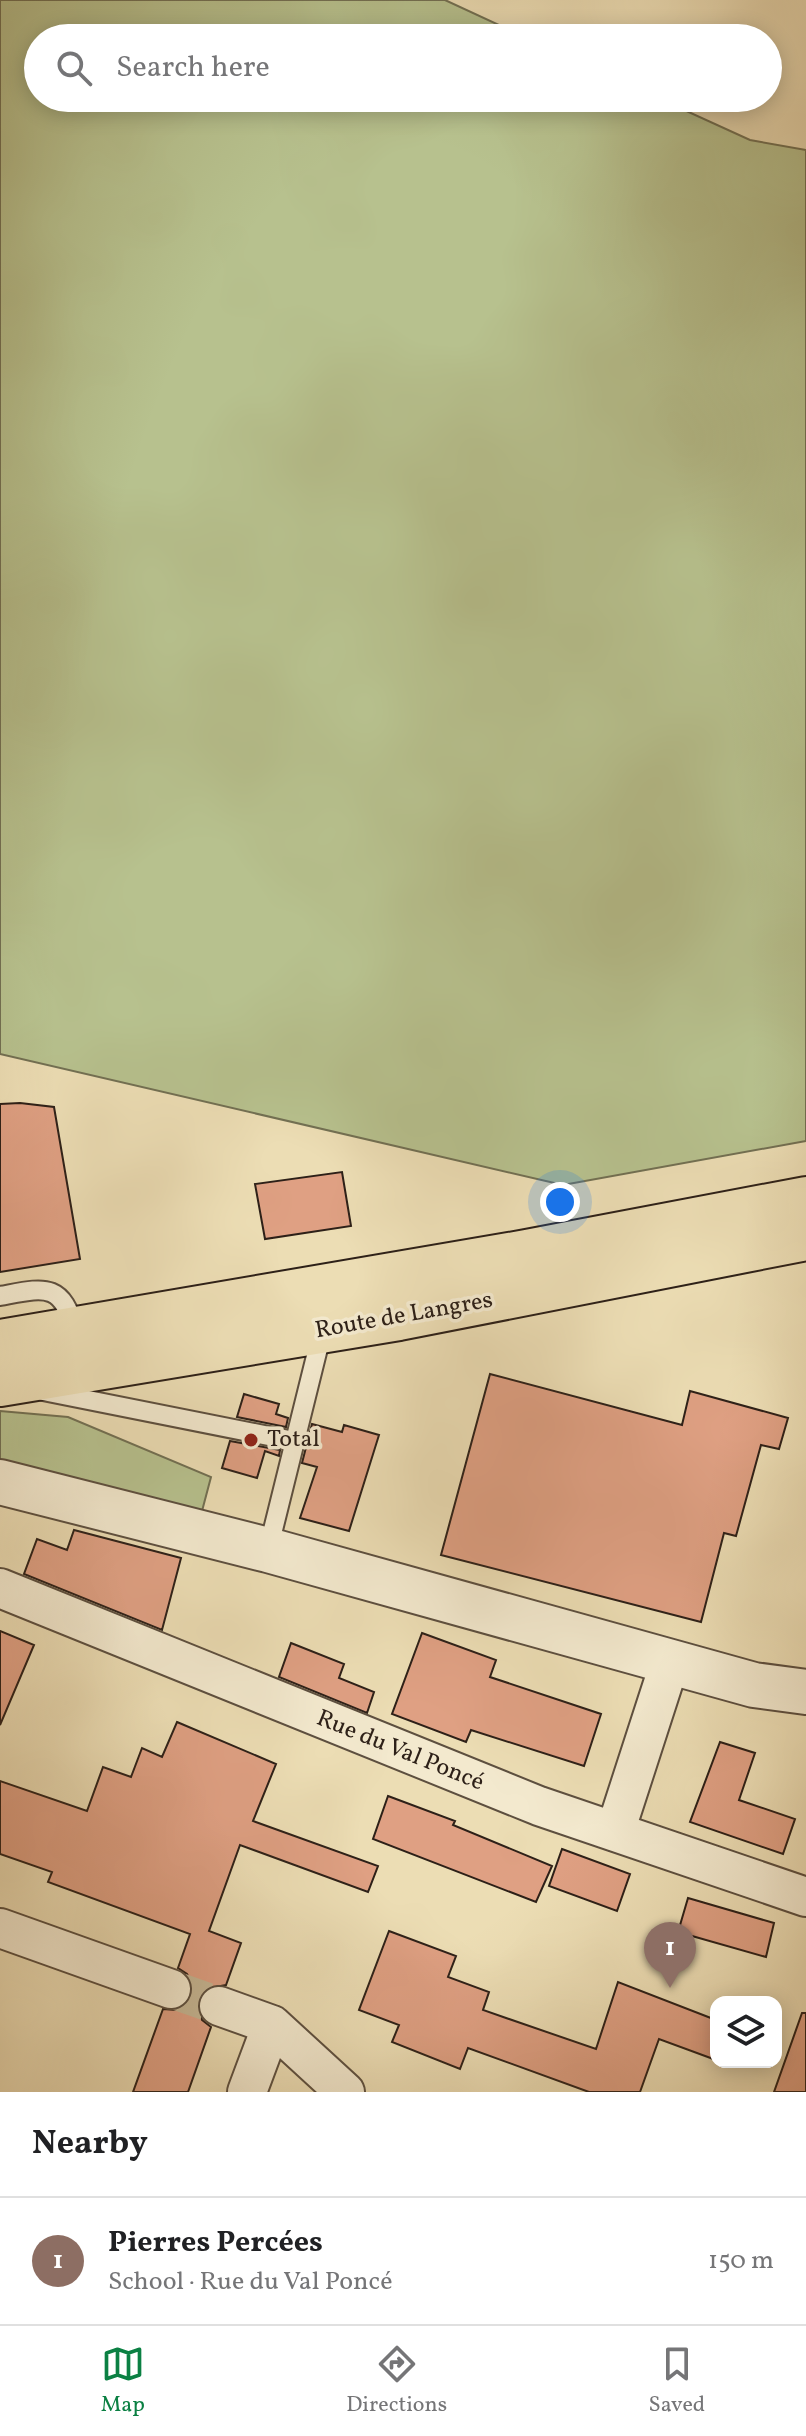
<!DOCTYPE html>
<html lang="en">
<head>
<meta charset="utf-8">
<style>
  :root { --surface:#fff; --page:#f6f6f6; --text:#202124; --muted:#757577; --line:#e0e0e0; --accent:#0b8043 }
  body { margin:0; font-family:Vollkorn,serif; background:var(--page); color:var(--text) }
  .controls { position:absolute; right:24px; bottom:24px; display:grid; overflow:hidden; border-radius:16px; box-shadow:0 4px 20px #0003 }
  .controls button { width:72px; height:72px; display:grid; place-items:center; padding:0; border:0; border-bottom:2px solid var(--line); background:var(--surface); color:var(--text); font:40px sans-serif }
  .you { position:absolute; left:560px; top:1202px; width:28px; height:28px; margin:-20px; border:6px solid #fff; border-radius:50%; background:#1a73e8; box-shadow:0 0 0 12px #1a73e833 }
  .badge { display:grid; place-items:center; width:52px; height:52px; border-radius:50%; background:var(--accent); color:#fff; font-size:26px; font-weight:700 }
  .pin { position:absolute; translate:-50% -66px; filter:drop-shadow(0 2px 4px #0008) }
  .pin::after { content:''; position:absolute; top:42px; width:28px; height:24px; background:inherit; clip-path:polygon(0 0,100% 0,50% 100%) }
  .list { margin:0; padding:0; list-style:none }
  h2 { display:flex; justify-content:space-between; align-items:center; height:104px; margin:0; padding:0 32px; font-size:34px }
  h2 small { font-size:26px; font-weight:400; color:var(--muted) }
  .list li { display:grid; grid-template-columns:52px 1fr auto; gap:24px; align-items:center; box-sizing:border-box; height:128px; padding:0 32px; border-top:2px solid var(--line) }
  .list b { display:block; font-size:30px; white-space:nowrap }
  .list p { margin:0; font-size:26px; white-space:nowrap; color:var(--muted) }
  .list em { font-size:26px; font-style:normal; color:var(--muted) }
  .icon { flex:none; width:44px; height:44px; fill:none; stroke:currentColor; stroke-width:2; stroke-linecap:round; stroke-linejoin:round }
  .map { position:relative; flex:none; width:806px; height:2092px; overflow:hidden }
  .search { position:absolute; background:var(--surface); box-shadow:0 4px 20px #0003; left:24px; right:24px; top:24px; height:88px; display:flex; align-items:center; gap:20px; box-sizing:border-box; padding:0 28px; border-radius:44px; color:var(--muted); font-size:30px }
  .sheet { height:232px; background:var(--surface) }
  nav { display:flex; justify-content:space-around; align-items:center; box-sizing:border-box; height:112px; border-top:2px solid var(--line); background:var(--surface); font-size:22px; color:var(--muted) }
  nav a { display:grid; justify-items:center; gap:4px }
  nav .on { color:var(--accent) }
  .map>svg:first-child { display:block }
  .green { fill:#b7c18e; stroke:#727053; stroke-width:2 }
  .building { fill:#dfa083; stroke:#2d2018; stroke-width:2 }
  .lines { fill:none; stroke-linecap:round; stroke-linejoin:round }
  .minor-tunnel { stroke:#c6b795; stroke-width:38; stroke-dasharray:38 19; stroke-linecap:butt }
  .service-casing { stroke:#5d4f3f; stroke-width:22 }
  .minor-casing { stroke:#5d4f3f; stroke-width:42 }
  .tertiary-casing { stroke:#5d4f3f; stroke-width:48 }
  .primary-casing { stroke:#2d2018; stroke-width:48 }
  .service { stroke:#f3e9ce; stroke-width:18 }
  .minor { stroke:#f3e9ce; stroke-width:38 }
  .tertiary { stroke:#f3e9ce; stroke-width:44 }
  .primary { stroke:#ecddb4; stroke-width:44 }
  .poi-dot { fill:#8f2418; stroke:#f3e9ce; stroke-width:3 }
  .labels { text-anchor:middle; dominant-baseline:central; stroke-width:7; stroke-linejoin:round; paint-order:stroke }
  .street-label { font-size:24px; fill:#2d2018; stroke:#f3e9ce }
  .poi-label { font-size:24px; fill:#2d2018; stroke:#f3e9ce; text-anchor:start }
</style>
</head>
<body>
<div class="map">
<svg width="806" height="2092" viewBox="0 0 806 2092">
  <rect width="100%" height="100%" fill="#ecddb4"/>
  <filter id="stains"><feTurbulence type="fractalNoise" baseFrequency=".0025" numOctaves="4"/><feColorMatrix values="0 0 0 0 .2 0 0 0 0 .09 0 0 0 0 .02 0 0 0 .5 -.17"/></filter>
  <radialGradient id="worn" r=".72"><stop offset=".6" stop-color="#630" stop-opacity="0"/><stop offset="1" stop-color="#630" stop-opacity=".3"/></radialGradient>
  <path class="green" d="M0 0H445L527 38H38V98H658L750 140 806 150V1141L563 1185 0 1054Z
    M0 1411 68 1417 211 1477 202 1511 0 1472Z"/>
  <path class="building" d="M20 1103 54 1107 80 1259 0 1272V1104Z
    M342 1172 351 1226 265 1239 255 1184Z
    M490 1374 682 1425 690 1391 788 1418 779 1449 761 1445 736 1536 724 1533 701 1622 441 1555Z
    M244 1394 279 1404 276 1414 288 1418 286 1427 237 1417Z
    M312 1424 342 1432 344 1425 379 1435 349 1531 300 1518 317 1467 302 1463Z
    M230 1441 280 1450 279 1456 265 1451 257 1478 222 1468Z
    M74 1530 181 1558 162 1630 24 1574 37 1539 67 1550Z
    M0 1631 34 1645 0 1725Z
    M422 1633 496 1660 490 1677 601 1714 584 1766 471 1730 466 1742 392 1714Z
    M291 1643 344 1664 339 1678 374 1692 367 1713 279 1677Z
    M177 1722 276 1764 253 1821 378 1866 368 1892 240 1845 209 1931 241 1943 226 1985 205 1989 198 1999 202 2020 211 2027 188 2092H133L163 2009 176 2010 191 1997 192 1984 187 1974 178 1968 190 1934 48 1882 52 1872 0 1854V1781L87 1811 103 1767 131 1777 142 1748 162 1757Z
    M720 1742 755 1753 739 1800 795 1819 783 1854 690 1822Z
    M388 1796 455 1821 453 1825 552 1866 536 1902 373 1839Z
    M562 1849 630 1874 617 1911 549 1886Z
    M688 1898 774 1923 766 1957 678 1932Z
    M389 1931 456 1956 448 1977 489 1992 483 2010 596 2049 618 1982 716 2020V2060L659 2039 640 2092H589L468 2048 460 2069 392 2042 399 2025 359 2010Z
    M802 2013H806V2092H774Z"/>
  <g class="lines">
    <path class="minor-tunnel" d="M171 1989 219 2006"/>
    <g class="service-casing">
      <path id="service" d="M0 1296C44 1288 62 1281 75 1331
        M43 1391 294 1441
        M268 1550 322 1332"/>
    </g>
    <g class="minor-casing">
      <path id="minor" d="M0 1588 539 1806 806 1897
        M615 1832 670 1662
        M0 1928 171 1989
        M219 2006 272 2025 345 2092
        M247 2092 272 2025"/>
    </g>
    <g class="tertiary-casing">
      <path id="tertiary" d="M0 1482 268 1550 754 1685 806 1692"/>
    </g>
    <g class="primary-casing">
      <path id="primary" d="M0 1342 527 1252 806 1199
        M0 1384 399 1318 806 1238"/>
    </g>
    <use href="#service" class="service"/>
    <use href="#minor" class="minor"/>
    <use href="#tertiary" class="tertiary"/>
    <use href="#primary" class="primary"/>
  </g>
  <circle class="poi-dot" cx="251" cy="1440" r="8"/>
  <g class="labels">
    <g class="street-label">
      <text transform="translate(404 1316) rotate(-10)">Route de Langres</text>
      <text transform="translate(400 1751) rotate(22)">Rue du Val Poncé</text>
    </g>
    <g class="poi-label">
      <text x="267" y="1440">Total</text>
    </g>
  </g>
  <rect width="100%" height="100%" filter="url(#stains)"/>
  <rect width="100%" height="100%" fill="url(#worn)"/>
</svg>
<div class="controls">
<button><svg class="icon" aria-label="layers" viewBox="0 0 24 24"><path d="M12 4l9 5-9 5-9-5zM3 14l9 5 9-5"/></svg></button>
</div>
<div class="you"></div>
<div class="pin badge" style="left:670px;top:1988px;background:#8d6e63">1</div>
<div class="search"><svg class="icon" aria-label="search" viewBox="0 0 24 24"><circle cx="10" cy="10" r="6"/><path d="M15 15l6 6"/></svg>Search here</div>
</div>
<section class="sheet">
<h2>Nearby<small></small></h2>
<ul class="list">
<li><span class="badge" style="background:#8d6e63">1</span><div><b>Pierres Percées</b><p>School · Rue du Val Poncé</p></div><em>150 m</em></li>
</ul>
</section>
<nav>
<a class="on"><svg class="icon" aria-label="map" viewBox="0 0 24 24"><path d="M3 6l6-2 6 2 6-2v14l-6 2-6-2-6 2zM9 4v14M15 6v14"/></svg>Map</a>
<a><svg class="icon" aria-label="directions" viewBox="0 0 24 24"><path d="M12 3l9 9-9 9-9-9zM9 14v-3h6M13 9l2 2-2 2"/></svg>Directions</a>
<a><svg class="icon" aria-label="saved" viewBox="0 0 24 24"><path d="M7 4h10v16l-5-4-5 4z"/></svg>Saved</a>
</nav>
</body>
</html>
